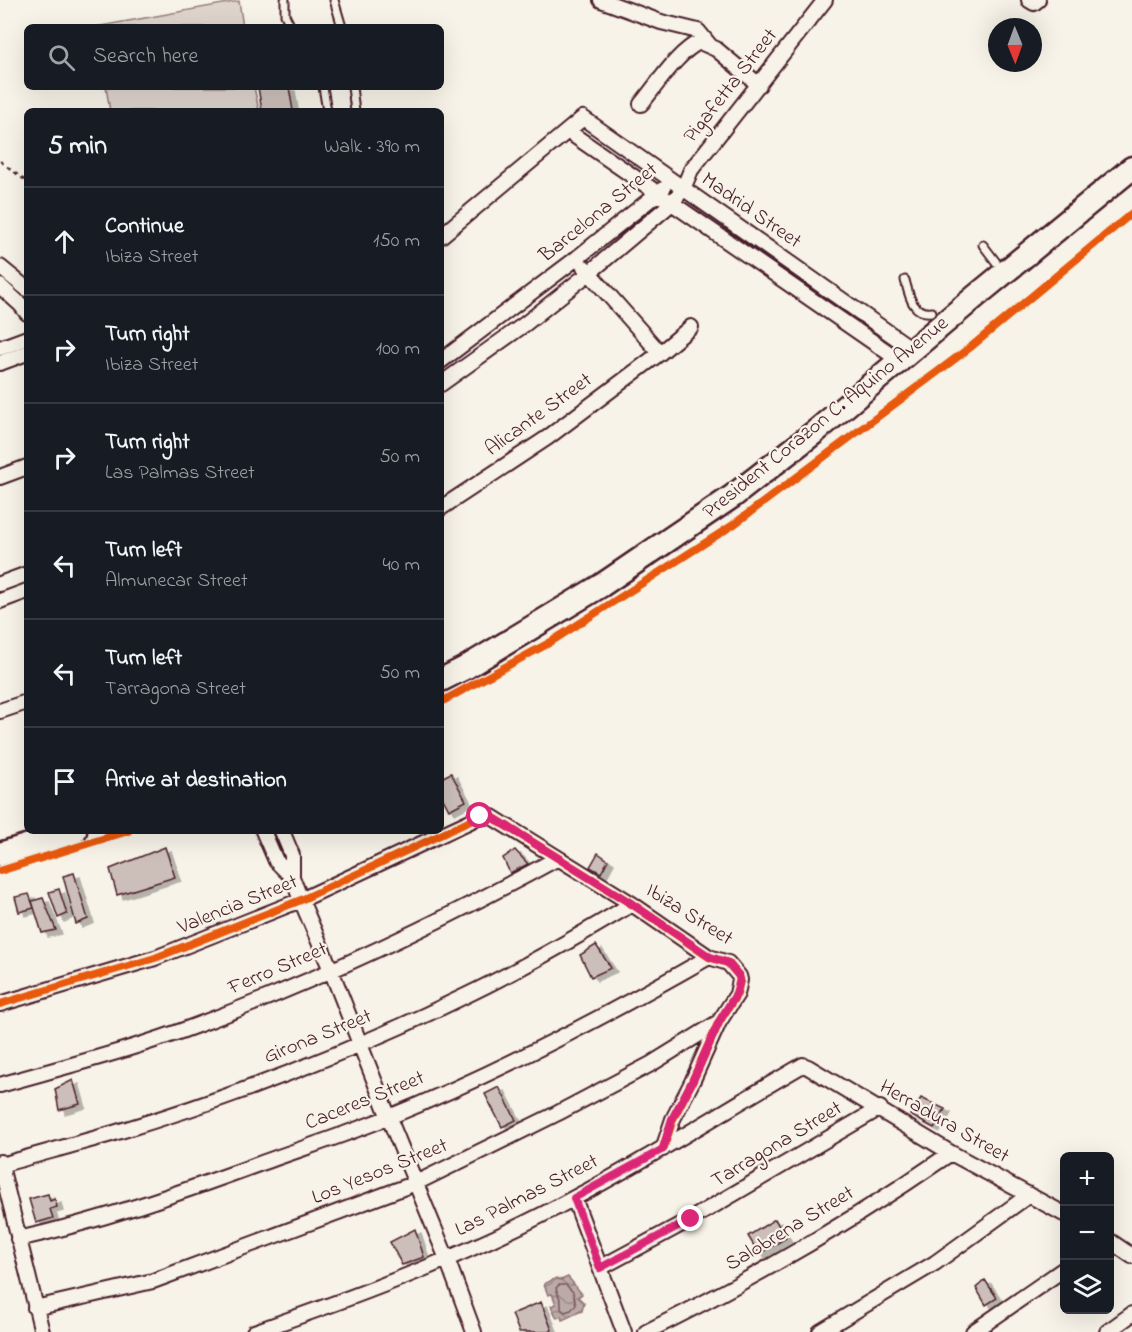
<!DOCTYPE html>
<html lang="en">
<head>
<meta charset="utf-8">
<style>
  :root { --surface:#171b24; --page:#242831; --text:#f1f3f6; --muted:#9ea1a6; --line:#363941 }
  body { margin:0; font-family:"Indie Flower",sans-serif; background:var(--page); color:var(--text) }
  .controls { position:absolute; right:18px; bottom:18px; display:grid; overflow:hidden; border-radius:9px; box-shadow:0 6px 24px #0002 }
  .controls button { width:54px; height:54px; display:grid; place-items:center; padding:0; border:0; border-bottom:2px solid var(--line); background:var(--surface); color:var(--text); font:30px sans-serif }
  .compass { position:absolute; left:988px; top:18px; width:54px; height:54px; border-radius:50%; background:var(--surface); box-shadow:0 6px 24px #0002; rotate:179deg }
  .stop { position:absolute; width:18px; height:18px; margin:-14px; border:4px solid #db2777; border-radius:50%; background:#fff }
  .stop.end { background:#db2777; border-color:#fff; box-shadow:0 2px 6px #0008 }
  .list { margin:0; padding:0; list-style:none }
  h2 { display:flex; justify-content:space-between; align-items:center; height:78px; margin:0; padding:0 24px; font-size:26px }
  h2 small { font-size:20px; font-weight:400; color:var(--muted) }
  .list li { display:grid; grid-template-columns:39px 1fr auto; gap:18px; align-items:center; box-sizing:border-box; height:108px; padding:0 24px; border-top:2px solid var(--line) }
  .list b { display:block; font-size:22px; white-space:nowrap }
  .list p { margin:0; font-size:20px; white-space:nowrap; color:var(--muted) }
  .list em { font-size:20px; font-style:normal; color:var(--muted) }
  .icon { flex:none; width:33px; height:33px; fill:none; stroke:currentColor; stroke-width:2; stroke-linecap:round; stroke-linejoin:round }
  .map { position:relative; flex:none; width:1132px; height:1332px; overflow:hidden }
  .search { position:absolute; background:var(--surface); box-shadow:0 6px 24px #0002; left:24px; top:24px; width:420px; height:66px; display:flex; align-items:center; gap:15px; box-sizing:border-box; padding:0 21px; border-radius:9px; color:var(--muted); font-size:22px }
  .panel { position:absolute; background:var(--surface); box-shadow:0 6px 24px #0002; left:24px; top:108px; width:420px; height:726px; border-radius:9px }
  .map>svg:first-child { display:block }
  .grass { fill:#ded4cc; stroke:#947a7c; stroke-width:1.5 }
  .water { fill:url(#water-waves); stroke:#8e7275; stroke-width:1.5 }
  .lines { fill:none; stroke-linecap:round; stroke-linejoin:round }
  .shore { stroke:#78575d; stroke-width:1.5 }
  .building { fill:#ccbfb9; stroke:#4a1f2b; stroke-width:1.5; filter:url(#shadow) }
  .lane-casing { stroke:#4a1f2b; stroke-width:11 }
  .street-casing { stroke:#4a1f2b; stroke-width:18 }
  .primary-casing { stroke:#4a1f2b; stroke-width:27 }
  .path { stroke:#4a1f2b; stroke-width:2; stroke-dasharray:4.5 4.5; stroke-linecap:butt }
  .lane { stroke:#f7f3e8; stroke-width:7 }
  .street { stroke:#f7f3e8; stroke-width:14 }
  .primary { stroke:#f7f3e8; stroke-width:22 }
  .cycleway-casing { stroke:#f7f3e8; stroke-width:11 }
  .cycleway { stroke:#e8590c; stroke-width:8 }
  .route { stroke:#db2777; stroke-width:8 }
  .labels { text-anchor:middle; dominant-baseline:central; stroke-width:4.5; stroke-linejoin:round; paint-order:stroke }
  .street-label { font-size:21px; fill:#4a1f2b; stroke:#f7f3e8 }
</style>
</head>
<body>
<div class="map">
<svg width="1132" height="1332" viewBox="0 0 1132 1332">
  <defs>
    <pattern id="water-waves" width="16" height="10" patternUnits="userSpaceOnUse" patternTransform="scale(1.5)"><rect width="16" height="10" fill="#bcaaa7"/><path d="M0 5q4-4 8 0t8 0" fill="none" stroke="#9b8a88"/></pattern>
    <filter id="shadow"><feDropShadow dx="6" dy="4" stdDeviation="0" flood-color="#0004"/></filter>
  </defs>
  <rect width="100%" height="100%" fill="#f7f3e8"/>
  <filter id="ink" filterUnits="userSpaceOnUse"><feTurbulence type="fractalNoise" baseFrequency=".0167" numOctaves="2"/><feDisplacementMap in="SourceGraphic" scale="12" xChannelSelector="R" yChannelSelector="G"/><feConvolveMatrix kernelMatrix="1 2 1 2 8 2 1 2 1" color-interpolation-filters="sRGB"/></filter>
  <g filter="url(#ink)">
    <path class="grass" d="M239 1 243 27H95Z
      M106 87H254L259 111H110Z"/>
    <path class="water" d="M568 1277 582 1294 578 1297 584 1303 582 1311C575 1313 570 1317 562 1320L561 1316 557 1318 551 1306 556 1304 552 1294 548 1295 544 1284 556 1278 561 1280Z"/>
    <g class="lines">
      <path class="shore" d="M559 1285H566L573 1292 576 1305 571 1310 565 1312 561 1309V1302L556 1288Z"/>
    </g>
    <path class="building" d="M258 87H289L293 111H262Z
      M451 773 466 801 449 810 441 795V778Z
      M282 846 286 855 280 858 276 849Z
      M165 847 175 877 117 895 110 869Z
      M515 850 528 864 510 873 503 858Z
      M598 853 608 860 601 873 590 867Z
      M74 873 88 919 76 924 63 876Z
      M59 889 67 914 58 918 49 892Z
      M29 894 34 908 19 912 15 897Z
      M43 898 56 930 42 933 32 901Z
      M596 945 611 968 591 977 580 955Z
      M73 1080 80 1104 59 1110 55 1089Z
      M499 1087 516 1120 502 1127 485 1094Z
      M921 1098 945 1109 934 1128 910 1115Z
      M48 1194 50 1201 55 1199 57 1207 50 1209 53 1218 36 1223 29 1199Z
      M775 1219 786 1238 759 1254 748 1236Z
      M415 1229 424 1257 402 1265 390 1242Z
      M985 1280 997 1298 986 1305 976 1288Z
      M541 1302 552 1330 548 1332H519L512 1314Z"/>
    <g class="lines">
      <g class="lane-casing">
        <path id="lane" d="M285 0V15L291 27
          M334 0 342 27
          M323 87 327 111
          M352 87 355 111
          M983 245 996 262
          M905 280C909 295 912 315 932 312"/>
      </g>
      <g class="street-casing">
        <path id="street" d="M601 0 661 22 698 31 711 47
          M1029 0 1034 3 1038 0
          M641 104C656 86 679 50 700 42L716 49 759 85
          M569 132 899 360
          M441 236 583 118 912 349
          M0 267 27 289
          M584 267 660 353
          M0 286 21 305 27 313
          M0 348 27 338
          M441 361 577 258 663 189
          M0 363 27 353
          M441 384 525 324 589 273 672 203 683 189 691 170 825 0
          M0 477 27 467
          M441 508 547 438 660 353 691 327
          M0 584 27 574
          M0 601 27 591
          M0 711 27 702
          M263 831 276 861 292 877
          M282 831 292 855V877L301 900 331 970 389 1118 447 1259 474 1332
          M0 1004 155 958 301 900 481 816 492 817 632 904 709 957 728 963 739 976 740 980 737 994 719 1022 692 1082 673 1119 663 1149
          M0 1085C67 1066 135 1049 200 1024 323 978 443 921 558 858
          M0 1162 42 1332
          M1 1165C39 1154 77 1144 114 1133 234 1097 353 1051 465 996 522 969 577 937 632 904
          M574 1198 624 1332
          M18 1239C100 1221 177 1194 256 1165 300 1149 345 1135 389 1117 500 1072 606 1016 709 957
          M1110 1241 1132 1256
          M600 1268 691 1219 880 1108
          M35 1308 153 1281 416 1183 558 1113 651 1064 719 1022
          M254 1332C364 1294 473 1253 576 1197 653 1156 727 1109 803 1065L808 1067 951 1153 1064 1214
          M646 1332C752 1280 854 1220 951 1153
          M820 1332 935 1263 1029 1195
          M973 1332 1064 1269
          M1107 1332 1132 1314"/>
      </g>
      <g class="primary-casing">
        <path id="primary" d="M441 680 465 668 602 585 733 496 815 432 976 296 1132 168
          M0 854 75 831"/>
      </g>
      <path class="path" d="M0 161 27 182"/>
      <use href="#lane" class="lane"/>
      <use href="#street" class="street"/>
      <use href="#primary" class="primary"/>
      <g class="cycleway-casing">
        <path id="cycleway" d="M441 702 549 643 733 525 972 346 1132 213
          M0 871 128 831
          M0 1004 155 958 301 900 481 816 492 817 632 904 709 957 728 963 739 976 740 980 737 994 719 1022 692 1082 673 1119 663 1149"/>
      </g>
      <use href="#cycleway" class="cycleway"/>
    </g>
  </g>
  <g class="lines" filter="url(#ink)">
    <path class="route" d="M480 816 492 817 632 904 710 957 728 963 739 976 740 980 736 994 719 1022 692 1082 672 1119 663 1149 574 1198 600 1268 691 1219"/>
  </g>
  <g class="labels">
    <g class="street-label">
      <text transform="translate(731 86) rotate(-52)">Pigafetta Street</text>
      <text transform="translate(751 211) rotate(35)">Madrid Street</text>
      <text transform="translate(599 213) rotate(-39)">Barcelona Street</text>
      <text transform="translate(539 415) rotate(-36)">Alicante Street</text>
      <text transform="translate(826 418) rotate(-39)">President Corazon C. Aquino Avenue</text>
      <text transform="translate(238 905) rotate(-22)">Valencia Street</text>
      <text transform="translate(689 915) rotate(32)">Ibiza Street</text>
      <text transform="translate(278 969) rotate(-23)">Ferro Street</text>
      <text transform="translate(318 1037) rotate(-22)">Girona Street</text>
      <text transform="translate(365 1101) rotate(-22)">Caceres Street</text>
      <text transform="translate(944 1122) rotate(30)">Herradura Street</text>
      <text transform="translate(777 1145) rotate(-31)">Tarragona Street</text>
      <text transform="translate(380 1172) rotate(-22)">Los Yesos Street</text>
      <text transform="translate(527 1196) rotate(-27)">Las Palmas Street</text>
      <text transform="translate(790 1229) rotate(-31)">Salobrena Street</text>
    </g>
  </g>
</svg>
<div class="controls">
<button>+</button>
<button>−</button>
<button><svg class="icon" aria-label="layers" viewBox="0 0 24 24"><path d="M12 4l9 5-9 5-9-5zM3 14l9 5 9-5"/></svg></button>
</div>
<svg class="compass" viewBox="-18 -18 36 36"><path d="M0-13l5 13h-10z" fill="#e53935"/><path d="M0 13l5-13h-10z" fill="#9ea1a6"/></svg>
<div class="stop" style="left:480px;top:816px"></div>
<div class="stop end" style="left:691px;top:1219px"></div>
<div class="search"><svg class="icon" aria-label="search" viewBox="0 0 24 24"><circle cx="10" cy="10" r="6"/><path d="M15 15l6 6"/></svg>Search here</div>
<section class="panel">
<h2>5 min<small>Walk · 390 m</small></h2>
<ul class="list">
<li><svg class="icon" aria-label="ahead" viewBox="0 0 24 24"><path d="M12 20V5M6 11l6-6 6 6"/></svg><div><b>Continue</b><p>Ibiza Street</p></div><em>150 m</em></li>
<li><svg class="icon" aria-label="right" viewBox="0 0 24 24"><path d="M7 20v-9h11M14 6l5 5-5 5"/></svg><div><b>Turn right</b><p>Ibiza Street</p></div><em>100 m</em></li>
<li><svg class="icon" aria-label="right" viewBox="0 0 24 24"><path d="M7 20v-9h11M14 6l5 5-5 5"/></svg><div><b>Turn right</b><p>Las Palmas Street</p></div><em>50 m</em></li>
<li><svg class="icon" aria-label="left" viewBox="0 0 24 24"><path d="M17 20v-9H6M10 6l-5 5 5 5"/></svg><div><b>Turn left</b><p>Almunecar Street</p></div><em>40 m</em></li>
<li><svg class="icon" aria-label="left" viewBox="0 0 24 24"><path d="M17 20v-9H6M10 6l-5 5 5 5"/></svg><div><b>Turn left</b><p>Tarragona Street</p></div><em>50 m</em></li>
<li><svg class="icon" aria-label="arrive" viewBox="0 0 24 24"><path d="M6 21V4h12l-3 4 3 4H6"/></svg><div><b>Arrive at destination</b></div></li>
</ul>
</section>
</div>
</body>
</html>
